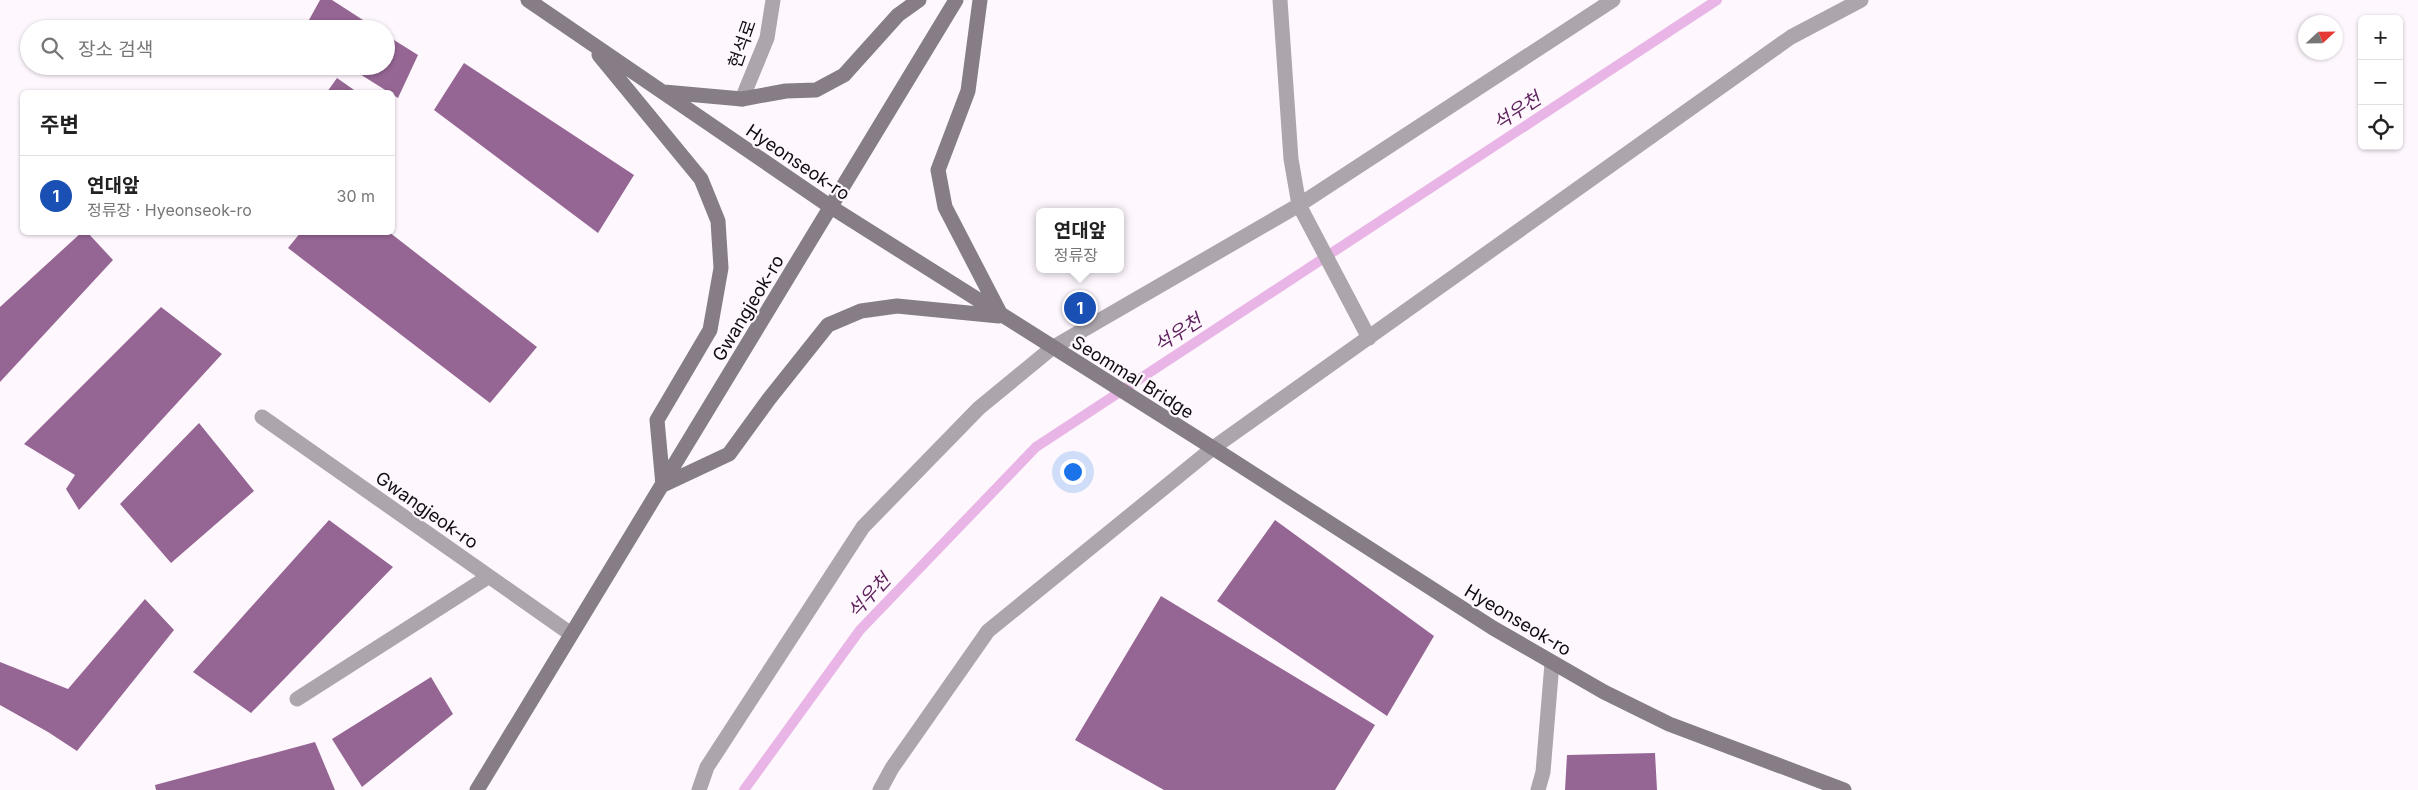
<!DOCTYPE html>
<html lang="ko">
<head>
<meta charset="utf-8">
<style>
  :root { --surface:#fff; --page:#f6f6f6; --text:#222; --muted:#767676; --line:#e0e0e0; --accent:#0b8043 }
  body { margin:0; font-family:Inter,"Noto Sans KR",sans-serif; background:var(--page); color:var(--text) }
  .controls { position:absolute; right:15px; top:15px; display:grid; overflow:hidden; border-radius:8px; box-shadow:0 1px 4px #0004 }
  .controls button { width:45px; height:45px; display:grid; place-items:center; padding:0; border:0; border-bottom:1px solid var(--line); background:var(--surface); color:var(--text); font:25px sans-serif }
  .compass { position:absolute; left:2298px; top:15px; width:45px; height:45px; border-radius:50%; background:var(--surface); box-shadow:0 1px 4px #0004; rotate:68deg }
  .you { position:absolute; left:1072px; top:471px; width:18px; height:18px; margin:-12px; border:4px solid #fff; border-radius:50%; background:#1a73e8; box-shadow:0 0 0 8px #1a73e833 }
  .badge { display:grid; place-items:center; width:32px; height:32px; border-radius:50%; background:var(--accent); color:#fff; font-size:16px; font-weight:700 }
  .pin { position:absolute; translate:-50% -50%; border:2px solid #fff; box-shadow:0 1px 5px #0006 }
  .popup { position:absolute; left:1036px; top:208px; width:88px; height:65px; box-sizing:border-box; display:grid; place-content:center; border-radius:8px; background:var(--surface); filter:drop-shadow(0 1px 4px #0005); font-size:16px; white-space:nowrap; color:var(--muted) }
  .popup b { font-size:19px; color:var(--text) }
  .popup::after { content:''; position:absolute; left:50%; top:100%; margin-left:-10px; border:10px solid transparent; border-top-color:var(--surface) }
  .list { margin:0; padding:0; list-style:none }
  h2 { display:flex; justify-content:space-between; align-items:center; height:65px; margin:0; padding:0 20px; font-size:21px }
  h2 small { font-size:16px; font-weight:400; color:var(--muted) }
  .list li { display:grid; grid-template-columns:32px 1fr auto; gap:15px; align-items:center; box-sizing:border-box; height:80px; padding:0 20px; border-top:1px solid var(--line) }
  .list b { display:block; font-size:19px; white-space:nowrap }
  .list p { margin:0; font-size:16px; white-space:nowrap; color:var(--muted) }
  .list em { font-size:16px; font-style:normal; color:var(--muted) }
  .icon { flex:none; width:28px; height:28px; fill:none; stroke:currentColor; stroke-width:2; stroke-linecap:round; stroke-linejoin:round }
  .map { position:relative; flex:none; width:2418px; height:790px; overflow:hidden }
  .search { position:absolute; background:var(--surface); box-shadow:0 1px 4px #0004; left:20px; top:20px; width:375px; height:55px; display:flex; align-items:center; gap:12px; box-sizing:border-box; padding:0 18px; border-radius:28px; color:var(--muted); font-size:19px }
  .panel { position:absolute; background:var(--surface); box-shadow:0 1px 4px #0004; left:20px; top:90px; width:375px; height:145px; border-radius:8px }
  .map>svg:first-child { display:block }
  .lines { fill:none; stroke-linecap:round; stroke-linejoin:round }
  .stream { stroke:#e9b5e6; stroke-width:10 }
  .building { fill:#956593 }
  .lane { stroke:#aca6ac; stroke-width:15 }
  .street { stroke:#aca6ac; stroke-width:15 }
  .secondary { stroke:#867d86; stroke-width:15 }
  .labels { text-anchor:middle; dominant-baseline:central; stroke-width:4.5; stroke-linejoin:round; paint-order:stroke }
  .street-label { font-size:18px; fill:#110c11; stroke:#fef8fe }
  .water-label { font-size:19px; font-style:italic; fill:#5f235e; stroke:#fef8fe }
</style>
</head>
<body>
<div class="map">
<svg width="2418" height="790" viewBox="0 0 2418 790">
  <rect width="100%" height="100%" fill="#fef8fe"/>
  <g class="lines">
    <path class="stream" d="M744 790 860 630 1036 447 1717 0"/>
  </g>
  <path class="building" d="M320 0H332L377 29H304Z
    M386 35 418 55 398 98 347 66H386Z
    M464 63 634 175 598 233 434 110Z
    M337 78 357 92H327Z
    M82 232H87L113 260 0 382V307Z
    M301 232H389L537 347 490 403 288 248Z
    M161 307 222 354 79 510 66 489 75 475 24 444Z
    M199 423 254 491 171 563 120 504Z
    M329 520 393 567 251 713 193 672Z
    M1275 520 1434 636 1387 716 1217 601Z
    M1161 596 1375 725 1335 790H1164L1075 740Z
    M145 599 174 630 77 751 48 732 0 705V662L68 689Z
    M431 677 453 714 362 787 332 739Z
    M315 742 335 790H156L155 785Z
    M1655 753 1657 790H1565L1567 755Z"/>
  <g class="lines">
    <path class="lane" d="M262 417 571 634
      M297 699 488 577"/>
    <path class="street" d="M1280 0 1291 159 1299 205 1369 338
      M742 99 767 38 773 0
      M699 790 707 767 863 527 979 408 1052 348 1299 205 1613 0
      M880 790 892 768 988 631 1213 448 1791 37 1861 0
      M1538 790 1543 772 1552 663"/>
    <path class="secondary" d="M528 0 831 207 1213 448 1493 628 1604 692 1669 724 1844 790
      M980 0 968 91 938 170 945 207 1001 315
      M599 55 701 179 718 221 721 268 710 330 657 420 663 485 729 454 769 399 828 325 861 311 897 306 999 316
      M664 92 742 99 786 91 816 90 844 75 898 15 919 0
      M477 790 956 0"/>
  </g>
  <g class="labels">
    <g class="street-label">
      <text transform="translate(742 44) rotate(-71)">현석로</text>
      <text transform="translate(798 162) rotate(34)">Hyeonseok-ro</text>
      <text transform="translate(748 308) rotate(-59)">Gwangjeok-ro</text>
      <text transform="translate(1133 377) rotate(32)">Seommal Bridge</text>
      <text transform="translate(427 510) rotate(35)">Gwangjeok-ro</text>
      <text transform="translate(1518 620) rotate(31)">Hyeonseok-ro</text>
    </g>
    <g class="water-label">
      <text transform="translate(1517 111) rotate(-33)">석우천</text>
      <text transform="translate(1178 333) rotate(-33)">석우천</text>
      <text transform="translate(869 596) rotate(-47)">석우천</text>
    </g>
  </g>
</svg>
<div class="controls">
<button>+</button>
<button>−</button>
<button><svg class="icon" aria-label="locate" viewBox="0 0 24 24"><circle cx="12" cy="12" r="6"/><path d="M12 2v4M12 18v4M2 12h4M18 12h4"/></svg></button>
</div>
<svg class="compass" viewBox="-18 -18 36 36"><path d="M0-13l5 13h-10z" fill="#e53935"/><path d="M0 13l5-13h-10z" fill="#767676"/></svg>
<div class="you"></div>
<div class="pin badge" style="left:1080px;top:308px;background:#1a4fb4">1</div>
<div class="popup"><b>연대앞</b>정류장</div>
<div class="search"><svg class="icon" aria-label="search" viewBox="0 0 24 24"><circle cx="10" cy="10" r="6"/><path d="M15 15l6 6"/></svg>장소 검색</div>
<section class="panel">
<h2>주변<small></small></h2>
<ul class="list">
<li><span class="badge" style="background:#1a4fb4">1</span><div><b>연대앞</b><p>정류장 · Hyeonseok-ro</p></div><em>30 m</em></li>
</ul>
</section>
</div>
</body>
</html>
